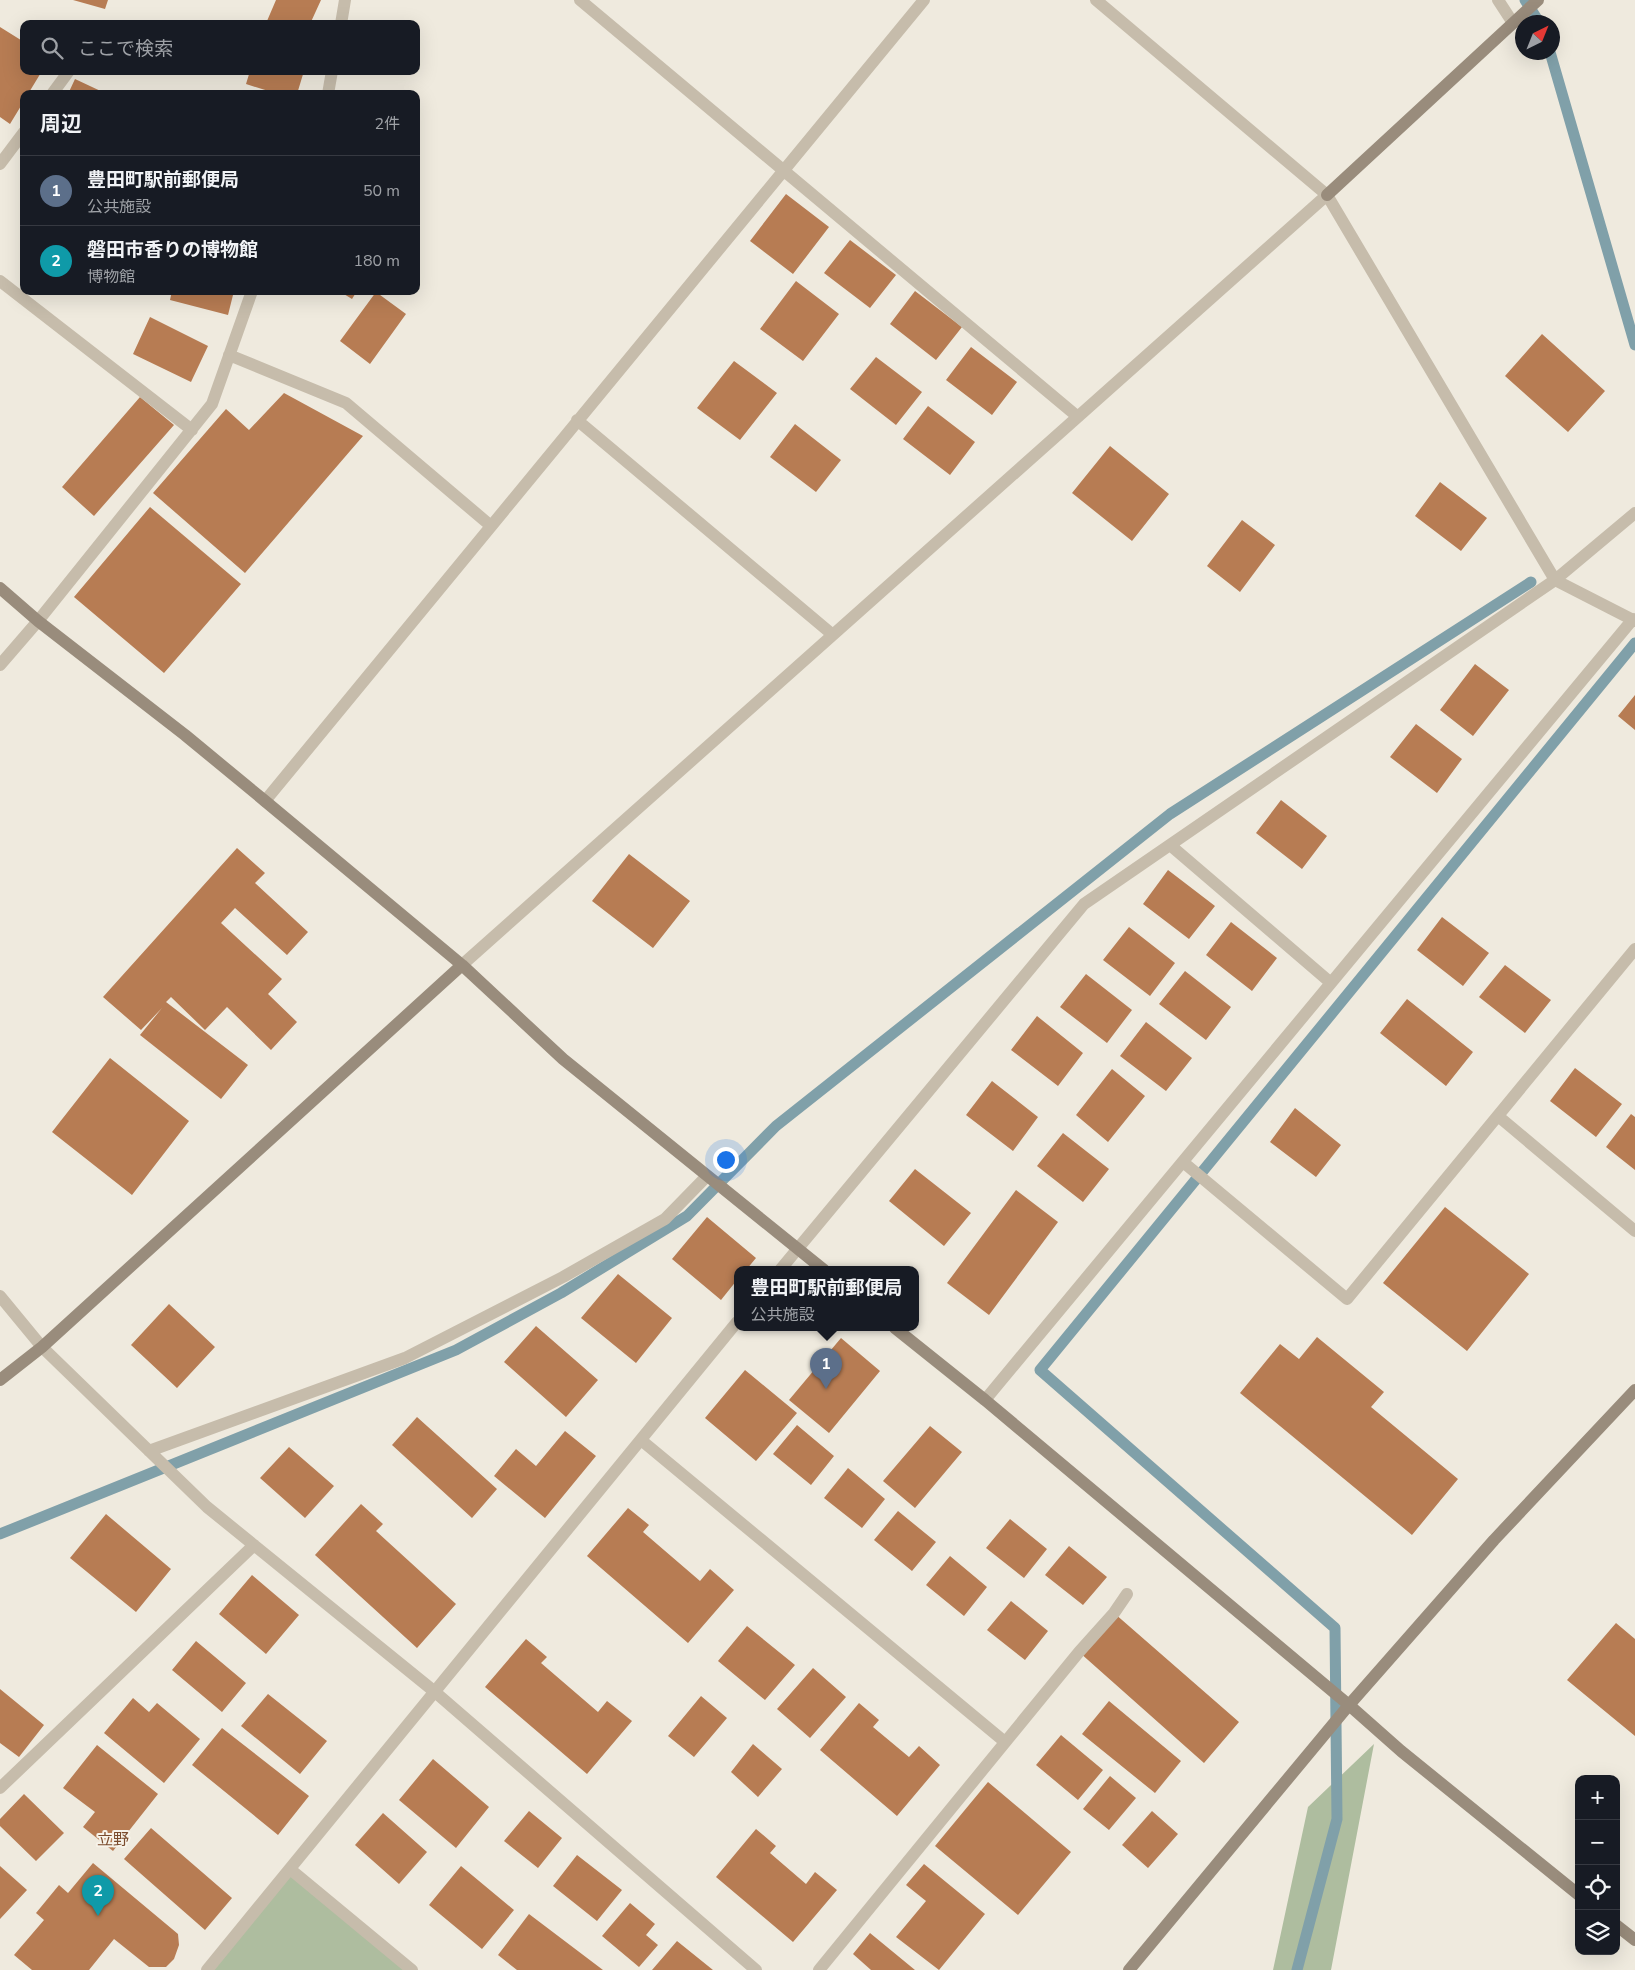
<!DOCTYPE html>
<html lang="ja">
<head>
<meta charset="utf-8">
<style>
  :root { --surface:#171b24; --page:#242831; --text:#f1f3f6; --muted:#9ea1a6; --line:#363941; --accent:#0f766e }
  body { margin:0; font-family:"Nunito Sans","Noto Sans JP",sans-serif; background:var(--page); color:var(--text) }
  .controls { position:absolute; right:15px; bottom:15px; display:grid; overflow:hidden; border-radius:10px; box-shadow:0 5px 20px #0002 }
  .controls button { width:45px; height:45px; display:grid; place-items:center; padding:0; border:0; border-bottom:1px solid var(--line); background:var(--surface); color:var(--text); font:25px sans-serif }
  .compass { position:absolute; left:1515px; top:15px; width:45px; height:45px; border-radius:50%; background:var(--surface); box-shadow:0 5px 20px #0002; rotate:43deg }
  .you { position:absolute; left:725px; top:1159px; width:18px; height:18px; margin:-12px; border:4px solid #fff; border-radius:50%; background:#1a73e8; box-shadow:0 0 0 8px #1a73e833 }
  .badge { display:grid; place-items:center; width:32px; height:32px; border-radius:50%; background:var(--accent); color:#fff; font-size:16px; font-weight:700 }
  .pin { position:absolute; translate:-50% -41px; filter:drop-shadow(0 1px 2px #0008) }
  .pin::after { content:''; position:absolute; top:26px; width:18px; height:15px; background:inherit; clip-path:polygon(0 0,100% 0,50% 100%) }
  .popup { position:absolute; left:734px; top:1266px; width:185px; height:65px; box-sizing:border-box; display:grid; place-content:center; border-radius:10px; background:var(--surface); filter:drop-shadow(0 1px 4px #0005); font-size:16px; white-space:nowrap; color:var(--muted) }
  .popup b { font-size:19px; color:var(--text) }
  .popup::after { content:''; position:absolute; left:50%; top:100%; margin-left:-10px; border:10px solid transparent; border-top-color:var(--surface) }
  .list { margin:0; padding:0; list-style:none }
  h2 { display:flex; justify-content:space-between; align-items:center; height:65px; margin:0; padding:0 20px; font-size:21px }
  h2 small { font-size:16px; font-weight:400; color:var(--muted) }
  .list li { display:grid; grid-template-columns:32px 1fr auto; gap:15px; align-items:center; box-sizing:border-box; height:70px; padding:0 20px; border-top:1px solid var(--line) }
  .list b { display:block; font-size:19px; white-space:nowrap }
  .list p { margin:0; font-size:16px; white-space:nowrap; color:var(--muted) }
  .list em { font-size:16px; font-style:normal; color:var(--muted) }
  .icon { flex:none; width:28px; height:28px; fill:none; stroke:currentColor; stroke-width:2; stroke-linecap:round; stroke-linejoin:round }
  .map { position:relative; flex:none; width:1635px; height:1970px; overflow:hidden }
  .search { position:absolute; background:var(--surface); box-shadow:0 5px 20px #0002; left:20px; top:20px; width:400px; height:55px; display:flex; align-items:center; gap:12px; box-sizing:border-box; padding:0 18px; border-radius:10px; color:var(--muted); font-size:19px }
  .panel { position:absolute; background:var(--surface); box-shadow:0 5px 20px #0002; left:20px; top:90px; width:400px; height:205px; border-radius:10px }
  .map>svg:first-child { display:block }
  .green { fill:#aebd9f }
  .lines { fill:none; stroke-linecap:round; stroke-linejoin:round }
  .stream { stroke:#80a0a9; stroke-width:11 }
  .building { fill:#b77c53 }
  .street { stroke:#c6bcab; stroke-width:12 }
  .secondary { stroke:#998c7c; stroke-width:12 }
  .labels { text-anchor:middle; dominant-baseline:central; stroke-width:4; stroke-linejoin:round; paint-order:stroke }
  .quarter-label { font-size:16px; fill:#7a4b2c; stroke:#f7f3e9 }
</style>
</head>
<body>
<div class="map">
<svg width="1635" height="1970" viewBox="0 0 1635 1970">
  <rect width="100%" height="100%" fill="#efeade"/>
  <path class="green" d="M1374 1744 1331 1970H1273L1308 1807Z
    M290 1869 412 1970H207Z"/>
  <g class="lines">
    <path class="stream" d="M1525 0 1539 22
      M1550 52 1635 345
      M0 1534 456 1350 561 1293 687 1216 776 1126 1170 814 1531 582
      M1297 1970 1337 1819 1335 1628 1040 1370 1635 643"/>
  </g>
  <path class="building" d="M73 0H108L105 9Z
    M276 0H321L310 24H274L267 21Z
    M0 27 24 42V71H42L28 94H24V101L10 124 0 117Z
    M250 71H304L297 94H278L246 84Z
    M75 79 107 94H68Z
    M786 194 829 227 793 274 750 241Z
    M850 240 896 275 870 308 824 273Z
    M796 281 839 314 803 361 760 329Z
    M172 291H234L228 315 170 300Z
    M339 291H357L352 299Z
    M915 291 962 327 936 360 890 324Z
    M376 292 406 314 370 364 340 341Z
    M150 317 208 346 191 382 133 354Z
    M1542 334 1605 391 1568 432 1505 376Z
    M971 347 1017 382 992 415 946 380Z
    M876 357 922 392 896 425 850 389Z
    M734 361 777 393 740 440 697 408Z
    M284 393 363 436 245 573 153 493 226 409 249 430Z
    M140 397 174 425 94 516 62 487Z
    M928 406 975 442 950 475 903 439Z
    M795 424 841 460 816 492 770 457Z
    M1110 446 1169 494 1132 541 1072 493Z
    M1440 482 1487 518 1461 551 1415 516Z
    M150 507 241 584 164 673 74 597Z
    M1242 520 1275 545 1240 592 1207 566Z
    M1475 664 1509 690 1473 736 1440 710Z
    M1635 695V730L1618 716Z
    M1416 724 1462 759 1437 793 1390 757Z
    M1281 800 1327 836 1302 869 1256 833Z
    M237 848 265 873 255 883 308 932 287 955 235 908 221 923 282 979 268 994 297 1022 271 1050 227 1007 205 1030 171 997 166 1002 248 1065 221 1099 140 1035 162 1008 141 1030 103 997Z
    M629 854 690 901 653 948 592 901Z
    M1168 870 1215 906 1189 939 1143 904Z
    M1442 917 1489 953 1463 986 1417 950Z
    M1231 922 1277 958 1252 991 1206 955Z
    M1129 927 1175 963 1150 996 1103 960Z
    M1505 965 1551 1000 1525 1033 1479 997Z
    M1185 971 1231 1007 1206 1040 1159 1004Z
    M1086 974 1132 1010 1107 1043 1060 1007Z
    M1407 999 1473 1052 1446 1086 1380 1033Z
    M1037 1016 1083 1053 1058 1086 1011 1050Z
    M1146 1022 1192 1058 1166 1091 1120 1056Z
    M110 1058 189 1121 132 1195 52 1132Z
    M1575 1068 1622 1104 1596 1137 1550 1101Z
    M1112 1069 1145 1096 1108 1142 1076 1115Z
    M992 1081 1038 1117 1013 1151 966 1115Z
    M1295 1108 1341 1145 1316 1177 1270 1142Z
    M1631 1114 1635 1117V1170L1606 1147Z
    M1063 1133 1109 1169 1083 1202 1037 1166Z
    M915 1169 971 1213 944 1246 889 1201Z
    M1016 1190 1058 1222 989 1315 947 1283Z
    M1445 1207 1529 1274 1467 1351 1383 1283Z
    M707 1217 756 1258 746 1270H737V1280L721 1300 672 1259Z
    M618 1274 672 1318 636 1363 581 1318Z
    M169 1304 215 1347 177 1388 131 1345Z
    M536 1326 598 1380 566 1417 504 1362Z
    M1317 1337 1384 1392 1371 1407 1458 1479 1412 1535 1240 1393 1280 1344 1299 1359Z
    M841 1338 880 1371 829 1433 789 1400Z
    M745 1370 797 1413 756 1461 705 1418Z
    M417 1417 497 1489 472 1518 392 1445Z
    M797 1425 834 1456 811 1485 773 1454Z
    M930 1426 962 1452 915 1508 883 1481Z
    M565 1431 596 1456 545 1518 494 1476 516 1449 536 1466Z
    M289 1447 334 1486 305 1518 260 1478Z
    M848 1468 885 1499 862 1528 824 1498Z
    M361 1504 383 1524 376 1531 456 1604 417 1648 315 1555Z
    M628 1508 649 1525 643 1532 700 1581 710 1569 734 1590 688 1643 587 1556Z
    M898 1511 936 1542 912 1571 874 1540Z
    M106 1514 171 1569 136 1612 70 1558Z
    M1010 1519 1047 1549 1024 1578 986 1548Z
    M1069 1546 1107 1577 1083 1605 1045 1575Z
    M950 1556 987 1587 964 1616 926 1585Z
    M252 1575 299 1615 266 1654 219 1614Z
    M1011 1601 1048 1631 1025 1660 987 1630Z
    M1114 1613 1239 1722 1204 1763 1079 1652Z
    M1616 1623 1635 1639V1736L1567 1680Z
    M747 1626 795 1665 765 1700 718 1661Z
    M526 1639 547 1657 541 1663 598 1712 607 1701 632 1721 587 1774 485 1687Z
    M196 1641 246 1683 222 1712 172 1670Z
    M813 1668 846 1697 810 1738 777 1709Z
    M0 1689 44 1725 19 1757 0 1743Z
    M268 1694 327 1741 300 1774 241 1726Z
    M701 1696 727 1718 694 1757 668 1736Z
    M133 1698 149 1712 157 1703 200 1739 164 1783 104 1733Z
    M1109 1701 1181 1761 1155 1793 1082 1734Z
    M859 1703 879 1720 873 1727 909 1757 919 1746 940 1765 897 1816 820 1750Z
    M222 1728 309 1796 278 1835 192 1765Z
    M1061 1735 1103 1770 1078 1800 1036 1765Z
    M753 1744 782 1769 758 1797 731 1772Z
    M97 1745 158 1794 113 1851 83 1827 95 1812 63 1788Z
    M433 1759 489 1807 456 1848 399 1800Z
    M1110 1776 1136 1798 1109 1830 1083 1809Z
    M988 1782 1071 1852 1018 1915 935 1846Z
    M24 1794 64 1833 36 1861 0 1826V1819Z
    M529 1811 562 1838 538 1868 504 1841Z
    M1152 1811 1178 1834 1148 1868 1122 1845Z
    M383 1813 427 1852 399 1884 355 1845Z
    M151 1828 232 1898 205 1930 124 1859Z
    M756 1829 776 1846 770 1853 806 1884 815 1872 837 1890 793 1942 716 1877Z
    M577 1855 622 1890 597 1921 553 1886Z
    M93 1863 178 1934 179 1945 174 1959 166 1967H149L114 1939 89 1970H32L14 1955 44 1920 36 1913 59 1885 68 1893Z
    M924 1864 985 1914 939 1970 896 1937 926 1901 906 1885Z
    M0 1866 27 1890 0 1919Z
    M461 1866 514 1910 482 1949 429 1905Z
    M630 1903 655 1924 646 1935 658 1945 639 1967 602 1936Z
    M529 1914 603 1970H517L498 1955Z
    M870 1933 915 1970H871L853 1954Z
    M677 1941 713 1970H652Z"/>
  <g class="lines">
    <path class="street" d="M580 0 1078 417
      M1096 0 1327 195 1555 580 1635 621
      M1498 0 1513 23
      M341 24 345 0
      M52 94 69 71
      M328 94 332 71
      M0 164 24 132
      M0 281 192 430
      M229 355 346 403 491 526
      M577 420 833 635
      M0 665 38 621 212 404 252 291
      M265 801 924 0
      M1170 845 1331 983
      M462 965 1327 195
      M1498 1116 1635 1231
      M1183 1162 1347 1299 1635 949
      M780 1270 1084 904 1555 580 1635 513
      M0 1296 42 1347 207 1507 435 1692 756 1970
      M985 1400 1633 619
      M641 1440 1005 1742
      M149 1451 405 1358 563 1277 665 1219 707 1176
      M0 1788 254 1545
      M290 1869 412 1970
      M207 1970 737 1322
      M819 1970 1079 1652 1114 1613 1127 1594"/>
    <path class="secondary" d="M1327 195 1538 0
      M0 588 38 621 185 735 265 801 462 965 563 1059 824 1270
      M895 1328 985 1400 1349 1705 1401 1751 1579 1895
      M0 1380 42 1347 462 965
      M1616 1925 1635 1940
      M1129 1970 1349 1705 1494 1540 1635 1390"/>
  </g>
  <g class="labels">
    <g class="quarter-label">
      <text x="113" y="1840">立野</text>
    </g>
  </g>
</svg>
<div class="controls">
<button>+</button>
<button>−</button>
<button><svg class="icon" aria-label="locate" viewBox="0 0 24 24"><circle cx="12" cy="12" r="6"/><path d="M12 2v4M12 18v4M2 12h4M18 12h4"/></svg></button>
<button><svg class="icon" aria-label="layers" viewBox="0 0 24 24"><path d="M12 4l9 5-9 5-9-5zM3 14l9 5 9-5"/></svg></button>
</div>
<svg class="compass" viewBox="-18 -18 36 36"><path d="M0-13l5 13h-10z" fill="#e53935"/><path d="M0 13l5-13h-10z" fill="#9ea1a6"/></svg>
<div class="you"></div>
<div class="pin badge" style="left:826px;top:1389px;background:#5c6f8a">1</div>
<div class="popup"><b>豊田町駅前郵便局</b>公共施設</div>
<div class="pin badge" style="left:98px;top:1916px;background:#0f9aa8">2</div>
<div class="search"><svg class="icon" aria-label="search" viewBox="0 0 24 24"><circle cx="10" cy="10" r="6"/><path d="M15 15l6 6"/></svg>ここで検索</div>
<section class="panel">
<h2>周辺<small>2件</small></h2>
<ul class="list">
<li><span class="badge" style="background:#5c6f8a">1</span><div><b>豊田町駅前郵便局</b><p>公共施設</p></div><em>50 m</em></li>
<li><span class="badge" style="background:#0f9aa8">2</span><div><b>磐田市香りの博物館</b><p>博物館</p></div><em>180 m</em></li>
</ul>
</section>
</div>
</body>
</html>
